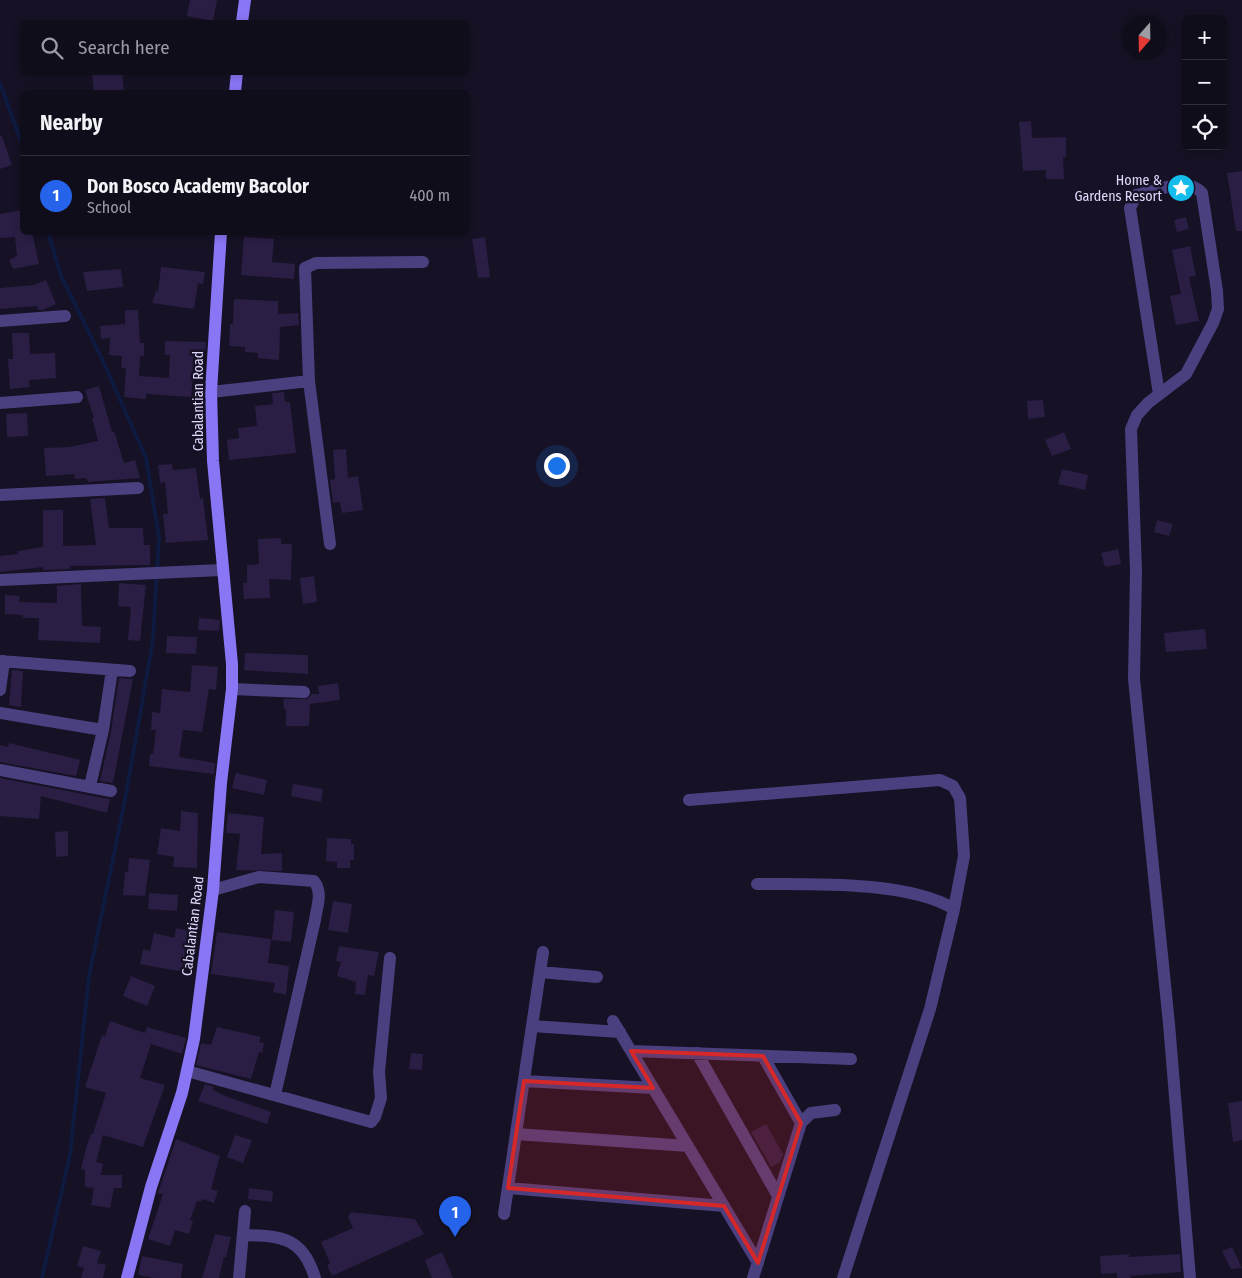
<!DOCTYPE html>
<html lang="en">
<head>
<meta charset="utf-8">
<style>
  :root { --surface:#100d1b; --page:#191624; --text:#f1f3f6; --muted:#9c9ca3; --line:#302d3a; --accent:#2563eb }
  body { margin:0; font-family:"Fira Sans Condensed",sans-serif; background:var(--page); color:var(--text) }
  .controls { position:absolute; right:15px; top:15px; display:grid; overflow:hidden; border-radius:8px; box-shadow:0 2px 8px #0003 }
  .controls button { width:45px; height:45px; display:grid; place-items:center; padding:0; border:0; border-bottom:1px solid var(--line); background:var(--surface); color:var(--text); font:25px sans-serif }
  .compass { position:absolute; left:1122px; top:15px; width:45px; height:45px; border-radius:50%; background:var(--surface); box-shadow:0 2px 8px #0003; rotate:200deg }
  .you { position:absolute; left:556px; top:465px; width:18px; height:18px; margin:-12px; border:4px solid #fff; border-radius:50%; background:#1a73e8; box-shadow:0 0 0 8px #1a73e833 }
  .badge { display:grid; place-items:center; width:32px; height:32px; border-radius:50%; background:var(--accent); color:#fff; font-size:16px; font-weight:700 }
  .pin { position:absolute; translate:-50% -41px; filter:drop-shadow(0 1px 2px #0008) }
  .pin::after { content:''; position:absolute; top:26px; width:18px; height:15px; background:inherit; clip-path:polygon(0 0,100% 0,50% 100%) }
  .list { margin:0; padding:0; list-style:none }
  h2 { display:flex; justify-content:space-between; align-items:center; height:65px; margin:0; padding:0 20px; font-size:21px }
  h2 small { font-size:16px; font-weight:400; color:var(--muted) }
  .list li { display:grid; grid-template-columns:32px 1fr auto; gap:15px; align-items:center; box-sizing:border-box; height:80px; padding:0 20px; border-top:1px solid var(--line) }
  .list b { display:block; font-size:19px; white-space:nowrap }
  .list p { margin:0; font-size:16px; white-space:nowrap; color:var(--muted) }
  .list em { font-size:16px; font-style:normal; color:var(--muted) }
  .icon { flex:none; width:28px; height:28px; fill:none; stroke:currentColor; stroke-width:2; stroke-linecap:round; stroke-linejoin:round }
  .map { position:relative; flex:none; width:1242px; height:1278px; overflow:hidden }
  .search { position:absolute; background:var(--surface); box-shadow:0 2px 8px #0003; left:20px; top:20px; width:450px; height:55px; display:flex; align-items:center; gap:12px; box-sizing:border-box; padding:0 18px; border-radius:8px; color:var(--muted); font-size:19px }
  .panel { position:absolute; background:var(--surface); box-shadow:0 2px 8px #0003; left:20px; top:90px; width:450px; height:145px; border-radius:8px }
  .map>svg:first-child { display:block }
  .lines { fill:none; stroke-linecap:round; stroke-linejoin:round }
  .stream { stroke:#0e1a40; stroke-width:4 }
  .building { fill:#2a1e44 }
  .street { stroke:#4a407f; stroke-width:12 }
  .secondary { stroke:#8876f4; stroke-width:12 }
  .marked { fill:#d62828; fill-opacity:0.2; stroke:#d62828; stroke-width:4; stroke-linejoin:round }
  .labels { text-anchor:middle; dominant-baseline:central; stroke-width:5; stroke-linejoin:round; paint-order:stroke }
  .poi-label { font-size:14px; fill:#e0d7fc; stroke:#161124; text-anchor:end }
  .street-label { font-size:14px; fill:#e0d7fc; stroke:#161124 }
</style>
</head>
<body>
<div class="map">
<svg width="1242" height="1278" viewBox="0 0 1242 1278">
  <rect width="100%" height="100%" fill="#161124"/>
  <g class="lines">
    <path class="stream" d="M0 83 22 144
      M42 1278 70 1155 89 976 125 800 153 640 159 537 146 458 102 359 61 276 48 232"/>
  </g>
  <path class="building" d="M190 0H217L213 21 187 16Z
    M122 72 124 92H94L92 74Z
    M1031 121 1032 138 1066 137V157H1063L1064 179H1046V170L1023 171 1019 122Z
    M0 136H2L12 165 0 169Z
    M1242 171V231H1236L1227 173Z
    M22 210V232H32L39 264 13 269 9 260 17 256 15 237 0 238V214Z
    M1186 217 1189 229 1177 232 1174 220Z
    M244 237 274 239 272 262 295 264 294 279 241 275Z
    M485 237 490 277 478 278 472 239Z
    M1190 246 1196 276 1189 277 1199 321 1176 325 1170 296 1181 294 1172 250Z
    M161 267 205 272 203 284 198 283 194 309 152 303 156 291 158 292Z
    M121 269 123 287 87 291 83 272Z
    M46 280 56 304 43 310H38L37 306 0 309V288L34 285Z
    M234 299 278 301V314L298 313 299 325 280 327 279 360 258 358V353L245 352V347L229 346 230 324H233Z
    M125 310H138L140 343H144V356H140L139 376 169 378 170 355H165V341L206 342 205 356 195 355 191 397 146 394V399L124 397 126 368H121L122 356 109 355 110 338 101 339 100 326 125 324Z
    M12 333H29L30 354 55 353 56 378 29 380 30 387 10 389 8 359H13Z
    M99 386 112 432 114 431 124 463 135 460 140 478 88 482 86 478 75 479 74 474 46 476 44 448 69 447 98 441 92 418H94L85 390Z
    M284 392 285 402H290L296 453 229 460 227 440 239 438 238 428 257 426 255 406 273 404 272 393Z
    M1043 400 1045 417 1028 419 1027 401Z
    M27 413 28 436 7 437 6 414Z
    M1064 432 1071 449 1052 456 1045 440Z
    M346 449 348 478 358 476 363 510 342 513 340 502 333 503 330 480 335 479 333 450Z
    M172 464 173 470 196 468 200 499 203 498 208 540 166 543 163 514H168L165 482 160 483 158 465Z
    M1062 469 1088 475 1085 490 1058 484Z
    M105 498 109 528H143L144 545H150V565L70 566V569L43 570V567L0 572V556L18 554V551L43 547V510H63V546L96 545 90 499Z
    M1157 520 1173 524 1169 536 1154 532Z
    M281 538V544H292L291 580 269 579 270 598 244 599 243 583H247V565L259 564 258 539Z
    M1118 549 1121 564 1105 567 1101 553Z
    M314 576 317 602 303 604 300 578Z
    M119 583 146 585 140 641 128 640 131 607 118 606Z
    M81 584 82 626 101 627 100 643 38 640 39 618H23V615L5 614V595L20 596 19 602 57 603V586Z
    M199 618 220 620 219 631 198 630Z
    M1205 629 1207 649 1166 652 1164 633Z
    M167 636 197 637 196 654 166 653Z
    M245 653 308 655V674L244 670Z
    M192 665 218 667 216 690 209 689 202 732 183 730 179 757 215 763 214 774 149 766 150 754H153L156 730H151L152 712 160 713 162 689 190 692Z
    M12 670 23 671 21 707 9 705Z
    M119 678 133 679 113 783 100 781 111 731Z
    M338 683 340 700 310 704 309 726H286V709H284L283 699H307L312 694H319L318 686Z
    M9 743 80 760 76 776 0 762V745L8 747Z
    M236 773 267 780 264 795 232 788Z
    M0 778 109 799H110L107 813 41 796 39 819 0 816Z
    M293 784 323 789 321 802 291 796Z
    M181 811 198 813 197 868 173 867 174 857 157 854 161 828 180 831Z
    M228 813 264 817 261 854 282 853V871L236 870 240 834 226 833Z
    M68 831V856L56 857 55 832Z
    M327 838 351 839V844H354V860H350V868H337V862L326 861Z
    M129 858 150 860 145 896 123 895 125 872H128Z
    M149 893 178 895 177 911 148 909Z
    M333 901 352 904 348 933 328 930Z
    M275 910 294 912 291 942 272 940Z
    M176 928 190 931 184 972 140 964 143 949 150 951 154 933 174 938Z
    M217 932 271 939 268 963 289 966 286 995 273 992 275 983 211 974Z
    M339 946 379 952 374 976 368 975 365 995 355 994 356 982 337 976 341 962 336 961Z
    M131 976 155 986 147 1006 123 996Z
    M110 1021 145 1033 147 1027 186 1038 182 1054 151 1044 140 1078 165 1085 143 1147 103 1135 96 1162 103 1164 101 1175H122V1188H114L110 1208 91 1205 94 1188 85 1187V1170L81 1169 86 1148 91 1134H93L106 1093 85 1087 102 1035 105 1036Z
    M217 1027 261 1037 259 1042 264 1043 262 1053 259 1052 251 1079 196 1065 201 1043 211 1045Z
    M411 1053 423 1054 422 1070 409 1069Z
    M205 1084 214 1087 213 1090 228 1097 271 1112 267 1124 198 1101Z
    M1242 1101V1140L1233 1142 1228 1103Z
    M766 1124 783 1154 780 1162 771 1167 751 1132Z
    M235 1135 252 1140 243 1163 227 1157Z
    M176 1139 220 1156 211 1189 218 1191 214 1203 202 1199 201 1202 197 1201 190 1220 193 1221 189 1234 175 1230 170 1246 148 1239 163 1194 158 1193Z
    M249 1188 273 1191 272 1202 248 1199Z
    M351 1212 415 1219 424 1234 332 1276 327 1265 330 1263 321 1242 353 1228 348 1217Z
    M215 1234 231 1237 226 1257H224L219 1278H202Z
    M83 1246 101 1251 97 1263 106 1265 103 1278H81L84 1268 77 1266Z
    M1232 1247 1242 1268 1231 1269 1222 1251Z
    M442 1252 453 1278H432L425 1260Z
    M1129 1254V1257L1180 1254 1181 1272 1130 1276 1131 1278H1117V1273L1101 1274 1100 1256Z
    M142 1256 183 1264 181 1278H153L138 1275Z"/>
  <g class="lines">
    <path class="street" d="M0 321 65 316
      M211 392 309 381
      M1159 394 1130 208 1136 195C1156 191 1187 176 1202 193L1217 291 1218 309 1213 323 1186 374 1148 403 1137 415 1131 429 1136 571 1134 679 1169 1024 1190 1278
      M0 403 77 397
      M0 495 138 488
      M330 544 309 381 305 268 316 263 423 262
      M0 580 222 570
      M0 661 130 671
      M232 689 304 692
      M0 690 4 661
      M0 713 103 730
      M0 770 111 791
      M90 786 103 730 112 670
      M689 800 940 780 953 786 960 798 964 856 954 909
      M757 884C811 884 909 881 954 909L930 1009 843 1278
      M213 890 259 877 314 881C323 893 317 906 315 920L275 1095
      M540 972 597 977
      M613 1021 758 1263
      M532 1026 620 1032
      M631 1051 851 1059
      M697 1053 778 1196
      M763 1056 801 1123
      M187 1071 371 1122 375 1117 381 1098 379 1072 390 958
      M524 1081 653 1088
      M516 1134 688 1146
      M508 1188 724 1206
      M504 1214 543 952
      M245 1235C283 1236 303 1238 315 1278
      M239 1278 245 1211
      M753 1278 801 1123 811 1113 835 1110"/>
    <path class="secondary" d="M242 22 245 0
      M235 92 237 72
      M127 1278 151 1187 182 1093 194 1039 213 890 221 783 232 689V664L213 461 211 392 221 232"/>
  </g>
  <path class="marked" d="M631 1051 763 1056 801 1123 758 1263 724 1206 508 1188 524 1081 653 1088Z"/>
  <defs>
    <g id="sight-disc" transform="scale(1.4375)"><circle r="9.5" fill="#14bceb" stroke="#161124"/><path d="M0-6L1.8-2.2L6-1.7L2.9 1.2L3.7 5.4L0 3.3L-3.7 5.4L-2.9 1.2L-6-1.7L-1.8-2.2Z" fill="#fff"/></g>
  </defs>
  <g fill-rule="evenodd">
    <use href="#sight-disc" x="1181" y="188"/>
  </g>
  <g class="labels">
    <g class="poi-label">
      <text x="1162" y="180">Home &amp;<tspan x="1162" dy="16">Gardens Resort</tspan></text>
    </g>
    <g class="street-label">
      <text transform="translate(198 401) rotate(-90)">Cabalantian Road</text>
      <text transform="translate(193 926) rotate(-83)">Cabalantian Road</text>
    </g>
  </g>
</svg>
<div class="controls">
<button>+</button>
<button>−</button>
<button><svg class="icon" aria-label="locate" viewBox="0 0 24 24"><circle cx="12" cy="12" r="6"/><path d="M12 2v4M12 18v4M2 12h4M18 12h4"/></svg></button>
</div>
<svg class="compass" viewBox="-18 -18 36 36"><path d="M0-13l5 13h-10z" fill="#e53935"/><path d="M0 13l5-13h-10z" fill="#9c9ca3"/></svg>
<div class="you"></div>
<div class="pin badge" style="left:455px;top:1237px">1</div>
<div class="search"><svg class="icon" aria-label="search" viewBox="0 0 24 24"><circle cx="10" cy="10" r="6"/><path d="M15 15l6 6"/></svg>Search here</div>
<section class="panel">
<h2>Nearby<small></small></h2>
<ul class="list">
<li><span class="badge">1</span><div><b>Don Bosco Academy Bacolor</b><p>School</p></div><em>400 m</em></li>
</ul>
</section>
</div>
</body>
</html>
